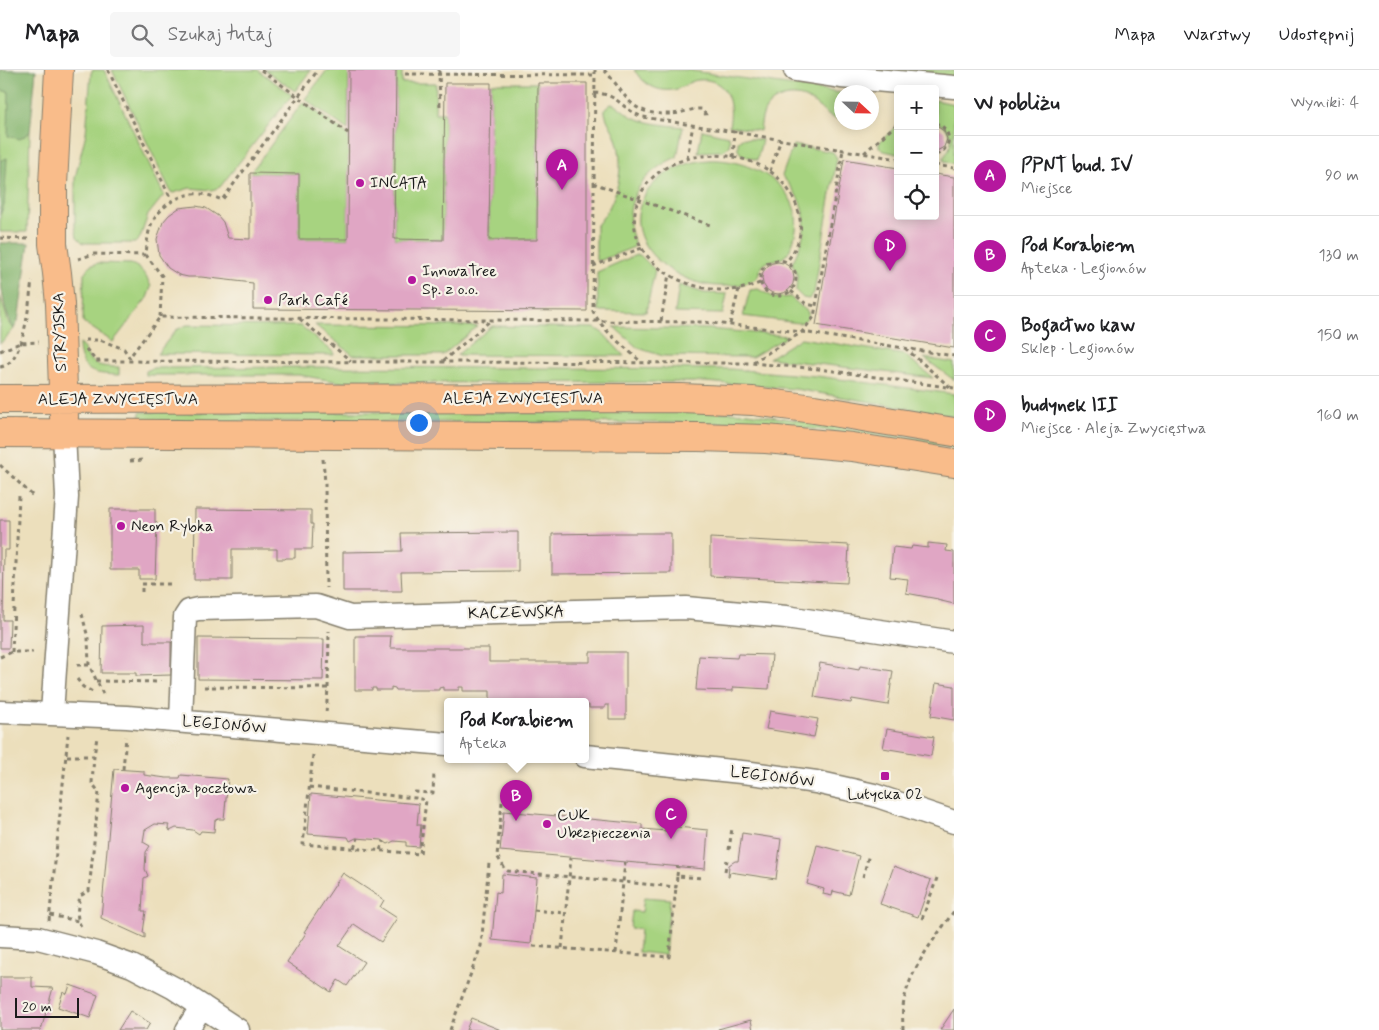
<!DOCTYPE html>
<html lang="pl">
<head>
<meta charset="utf-8">
<style>
  :root { --surface:#fff; --page:#f6f6f6; --text:#202124; --muted:#757577; --line:#e0e0e0; --accent:#b5179e }
  body { margin:0; font-family:Mynerve,sans-serif; background:var(--page); color:var(--text) }
  .controls { position:absolute; right:15px; top:15px; display:grid; overflow:hidden; border-radius:5px; box-shadow:0 2px 12px #0003 }
  .controls button { width:45px; height:45px; display:grid; place-items:center; padding:0; border:0; border-bottom:1px solid var(--line); background:var(--surface); color:var(--text); font:25px sans-serif }
  .compass { position:absolute; left:834px; top:15px; width:45px; height:45px; border-radius:50%; background:var(--surface); box-shadow:0 2px 12px #0003; rotate:112deg }
  .scale { position:absolute; left:15px; bottom:12px; width:64px; box-sizing:border-box; padding-left:5px; border:2px solid #1c1c1c; border-top:0; font-size:14px; line-height:18px; white-space:nowrap; color:#1c1c1c; -webkit-text-stroke:4px #f7f3e8; paint-order:stroke }
  .you { position:absolute; left:418px; top:352px; width:18px; height:18px; margin:-12px; border:4px solid #fff; border-radius:50%; background:#1a73e8; box-shadow:0 0 0 8px #1a73e833 }
  .badge { display:grid; place-items:center; width:32px; height:32px; border-radius:50%; background:var(--accent); color:#fff; font-size:16px; font-weight:700 }
  .pin { position:absolute; translate:-50% -41px; filter:drop-shadow(0 1px 2px #0008) }
  .pin::after { content:''; position:absolute; top:26px; width:18px; height:15px; background:inherit; clip-path:polygon(0 0,100% 0,50% 100%) }
  .popup { position:absolute; left:444px; top:628px; width:145px; height:65px; box-sizing:border-box; display:grid; place-content:center; border-radius:5px; background:var(--surface); filter:drop-shadow(0 1px 4px #0005); font-size:16px; white-space:nowrap; color:var(--muted) }
  .popup b { font-size:19px; color:var(--text) }
  .popup::after { content:''; position:absolute; left:50%; top:100%; margin-left:-10px; border:10px solid transparent; border-top-color:var(--surface) }
  .list { margin:0; padding:0; list-style:none }
  h2 { display:flex; justify-content:space-between; align-items:center; height:65px; margin:0; padding:0 20px; font-size:21px }
  h2 small { font-size:16px; font-weight:400; color:var(--muted) }
  .list li { display:grid; grid-template-columns:32px 1fr auto; gap:15px; align-items:center; box-sizing:border-box; height:80px; padding:0 20px; border-top:1px solid var(--line) }
  .list b { display:block; font-size:19px; white-space:nowrap }
  .list p { margin:0; font-size:16px; white-space:nowrap; color:var(--muted) }
  .list em { font-size:16px; font-style:normal; color:var(--muted) }
  .icon { flex:none; width:28px; height:28px; fill:none; stroke:currentColor; stroke-width:2; stroke-linecap:round; stroke-linejoin:round }
  .map { position:relative; flex:none; width:954px; height:960px; overflow:hidden }
  header { display:flex; align-items:center; gap:30px; box-sizing:border-box; height:70px; padding:0 25px; background:var(--surface); border-bottom:1px solid var(--line) }
  header strong { font-size:24px }
  nav { display:flex; gap:28px; margin-inline-start:auto; font-size:18px }
  .search { width:350px; height:45px; background:var(--page); display:flex; align-items:center; gap:12px; box-sizing:border-box; padding:0 18px; border-radius:5px; color:var(--muted); font-size:19px }
  main { display:flex }
  aside { flex:1; background:var(--surface) }
  .map>svg:first-child { display:block }
  .green { fill:#a7d380; stroke:#62784e }
  .forest { fill:#85b56e; stroke:#506845 }
  .building { fill:#e0a6c4 }
  .lines { fill:none; stroke-linecap:round; stroke-linejoin:round }
  .minor-casing { stroke:#847e6c; stroke-width:25 }
  .major-casing { stroke:#847e6c; stroke-width:30 }
  .path { stroke:#847e6c; stroke-width:3; stroke-dasharray:4 4; stroke-linecap:butt }
  .minor { stroke:#fff; stroke-width:22 }
  .major { stroke:#f9bc8a; stroke-width:28 }
  .poi-dot { fill:#b5179e; stroke:#f7f3e8; stroke-width:2 }
  .labels { text-anchor:middle; dominant-baseline:central; stroke-width:4.5; stroke-linejoin:round; paint-order:stroke }
  .poi-label { font-size:16px; fill:#1c1c1c; stroke:#f7f3e8; text-anchor:start }
  .street-label { font-size:16px; fill:#1c1c1c; stroke:#f7f3e8 }
</style>
</head>
<body>
<header>
<strong>Mapa</strong>
<div class="search"><svg class="icon" aria-label="search" viewBox="0 0 24 24"><circle cx="10" cy="10" r="6"/><path d="M15 15l6 6"/></svg>Szukaj tutaj</div>
<nav><a>Mapa</a><a>Warstwy</a><a>Udostępnij</a></nav>
</header>
<main>
<div class="map">
<svg width="954" height="960" viewBox="0 0 954 960">
  <rect width="100%" height="100%" fill="#f7f3e8"/>
  <filter id="ink" filterUnits="userSpaceOnUse"><feTurbulence type="fractalNoise" baseFrequency=".02" numOctaves="2"/><feDisplacementMap in="SourceGraphic" scale="10" xChannelSelector="R" yChannelSelector="G"/><feConvolveMatrix kernelMatrix="1 2 1 2 8 2 1 2 1" color-interpolation-filters="sRGB"/></filter>
  <filter id="wash" filterUnits="userSpaceOnUse"><feTurbulence type="fractalNoise" baseFrequency=".0096" numOctaves="4" result="noise"/><feDisplacementMap in="SourceGraphic" scale="20" xChannelSelector="R" yChannelSelector="G"/><feGaussianBlur stdDeviation="1.12" result="paint"/><feColorMatrix in="noise" values="0 0 0 0 0 0 0 0 0 0 0 0 0 0 0 0 0 1.4 0 .05"/><feComposite in="paint" operator="in"/></filter>
  <g filter="url(#wash)">
    <rect width="100%" height="100%" fill="#ecdfbc"/>
    <path class="green" d="M0 0H17L20 69 30 62 27 162H0V145L4 135 0 112Z
      M93 0H104L105 2 164 125 148 145 140 168 135 173H83L77 167 75 157V108L86 63 91 3Z
      M112 0H258L292 25 220 117 212 120 190 118 173 123 171 122Z
      M265 0H311L295 21Z
      M327 0H349L348 60 305 29Z
      M396 0H402V13H436L435 43H445L443 170 394 169Z
      M634 0H686L841 23V50C822 46 824 38 809 30 793 21 769 27 763 45 761 50 761 56 760 61L729 56C734 33 727 7 698 10 690 11 685 16 677 19 658 24 644 14 634 0Z
      M873 0H954V8Z
      M491 13H538L537 170H489Z
      M935 30 954 34V94L943 90C944 85 947 84 949 79 954 67 947 55 935 52Z
      M303 32 349 65 348 169H299V104L250 103Z
      M611 34C620 35 626 45 635 48 650 54 667 55 683 57L677 87C650 98 627 122 630 154 630 161 635 169 634 177L599 191 596 190V156C617 133 626 98 616 68 613 58 604 49 605 39Z
      M898 54V84L884 81 879 77V73Z
      M702 60 728 66 730 70 729 76 722 81 698 82Z
      M742 68 762 70 757 90 742 85 738 80V71Z
      M793 75 833 82 837 88 814 223 809 229 803 228 796 221 797 204 792 193C811 157 809 137 782 106Z
      M709 90C748 88 802 115 796 160 794 169 792 178 786 185 781 191 772 189 766 193 761 196 760 201 758 206 752 215 736 215 726 216 707 217 688 211 672 201 607 160 643 95 709 90Z
      M636 185H640L655 200 646 242 600 241 598 240 597 202Z
      M98 193 131 194C141 197 148 208 151 217L147 228 113 272 83 252 84 204 89 196Z
      M679 215 704 223 727 224 723 244 675 243Z
      M758 219 775 228 790 227 808 242V247L803 252 799 253 743 246 750 220Z
      M0 226 8 251 14 259 0 274Z
      M187 255 301 256 333 282 334 285 157 284 176 260Z
      M315 255 478 256 443 285H353Z
      M492 256 593 258 601 261 624 286 457 285Z
      M614 257 709 259 788 266 752 287 663 286 638 278Z
      M801 268 905 285 933 308 769 288Z
      M79 274C85 278 84 281 88 287 94 297 108 297 119 297V305C93 304 80 303 79 274Z
      M924 288 954 293V310Z
      M319 297 730 299 816 306 954 324V346L795 319 705 312 345 313 299 305H146V301L153 298Z
      M672 340 748 343 954 373V378C882 367 811 357 738 353L140 351V342H565Z
      M644 827 670 829 665 885 638 882 640 859 630 858 632 841 642 842Z"/>
    <path class="forest" d="M0 0H36L30 62 20 69 8 66 9 22 0 20Z
      M7 88 4 135 0 145V91Z
      M0 173H29L18 251 14 259C0 236 0 201 0 173Z"/>
    <g id="blocks">
      <path class="building" d="M349 0H396L394 169 443 170 445 13H491L489 170H537L538 13H587V241L253 239V213L201 207H188L179 205 168 198 159 185 157 169 163 152 169 145 179 138 196 136 206 138 218 146 223 152 228 168 250 169V103L299 104V169H348Z
        M935 55 944 61 947 69 944 77 935 82Z
        M844 89 898 98V146H935V104L954 107V278L816 255Z
        M762 208a16 16 0 1 1 32 0a16 16 0 1 1-32 0Z
        M110 439H155V452L157 453 155 509H139V500H110Z
        M195 439 311 440V454H313L312 479H295V488H286L285 489H277V479H232V510H194Z
        M0 450H9V480H4L3 550H10L9 578H0Z
        M518 462V501L401 502 402 521H343V482L402 481 401 463Z
        M612 463H671V503L552 504V464Z
        M710 468 849 475 847 513 710 506Z
        M928 473 947 475 946 481 954 482V534L937 530 938 529 906 523 908 509 890 507 893 477 911 479 912 476 928 478Z
        M144 555V572H171V605L136 606V603H101L102 556Z
        M355 566H391L390 578H489V592H590V582H626V649H609V635H605V638H589V635H585V632H490V621H463V617H459V620H443V617L439 618V620H396L395 618 391 617V620H376V618H372V620H355Z
        M198 568 324 569 323 610 198 609Z
        M738 584 772 585 769 619 733 617V621L696 620 699 586 737 588Z
        M820 593 859 600 860 596 893 601 888 635 852 629 851 633 814 627Z
        M936 613 954 616V650L931 646Z
        M770 641 818 649 814 667 766 659Z
        M887 659 934 667 931 686 883 678Z
        M114 699 144 701V705L166 708H180L181 705 228 709 224 749H218L217 750H215L214 762 201 761 199 764 193 760 176 758 170 761 168 757 169 755 155 754 145 760 143 772 150 776 146 782 145 799 148 806 144 808 142 841H146L143 863H145V868L101 848Z
        M311 724 419 734 417 755H421L419 777 406 776V772L394 771 388 774 382 770 356 768 350 771 348 767 308 764Z
        M504 741 642 754V759L666 761V756L708 760 705 799 500 781Z
        M742 763 781 769 776 809 730 802 729 807H728L729 795 735 791H738Z
        M817 775 859 786 849 825 833 821 832 826 823 824 824 819 807 814Z
        M894 796 931 810 918 847 880 834Z
        M343 803 384 830 380 837 397 848 381 872 354 854 339 876 364 892 347 916 338 910 331 922 287 892 306 863 304 862Z
        M502 804 537 808 531 874 492 870 496 822 501 823Z
        M0 907H32V917L53 918 41 960H0Z
        M70 915 98 925 90 948 58 937 63 922 67 924Z
        M954 939V960H940Z
        M130 941 150 953 146 960H118Z
        M471 948 501 960H466Z
        M751 950 753 960H718V959Z"/>
    </g>
  </g>
  <g filter="url(#ink)">
    <use href="#blocks" fill-opacity="0" stroke="#847e6c" stroke-width="1"/>
    <g class="lines">
      <g class="minor-casing">
        <path id="minor" d="M795 0 841 7 954 17
          M0 642 127 647 447 674
          M52 643 67 427 64 363
          M181 651 185 547 189 541 198 539 316 536 350 547 686 538 786 547 954 572
          M585 686 751 703 816 712 874 725 954 752
          M0 866 38 868 96 883 132 896 174 918 238 960
          M187 960 202 936"/>
      </g>
      <g class="major-casing">
        <path id="major" d="M59 0 53 115V174L57 203 60 234 64 347
          M0 329 681 328 753 331 814 339 954 362
          M0 363 698 367 766 369 852 377 954 393"/>
      </g>
      <path class="path" d="M108 0 172 131
        M261 0 348 63
        M439 0 440 39
        M595 0 593 241C603 262 626 277 642 293
        M604 0C629 26 627 45 671 44 682 44 691 38 702 39L706 45V49
        M405 4 594 5
        M594 23C618 23 622 40 643 47L898 89
        M935 53C953 58 953 80 935 85
        M864 83 898 53
        M733 87 735 61
        M687 88 693 55
        M935 95 954 98
        M770 101 781 69
        M593 113 710 155
        M0 168 29 169
        M78 189 94 184 146 185
        M760 208a18 18 0 1 1 36 0a18 18 0 1 1-36 0Z
        M593 196 642 178
        M760 213C749 217 739 220 727 220 684 221 628 192 635 142 644 86 716 74 759 95 776 103 788 116 795 132 805 154 801 175 786 192
        M791 221 806 234 816 236
        M160 247 162 206 146 185C147 176 147 167 150 158 156 139 179 122 199 124 207 124 215 127 222 130L318 0
        M300 249 351 291
        M661 251 669 204
        M730 254 739 219
        M85 270H100L124 279 131 290
        M905 278 951 318
        M86 279 96 291 751 293 819 299 954 318
        M0 281 20 273 39 272
        M132 284 160 247 702 252 802 262 954 286
        M443 291 491 250
        M753 292 802 262 814 247 843 80
        M0 297C25 294 29 231 32 211
        M323 389 325 413 326 518
        M130 391 143 390
        M0 395 33 426
        M142 522V514H171
        M82 544 88 568 89 595 103 624
        M12 582 19 426
        M0 587 12 582H33
        M77 595H89
        M77 609 83 617 95 623
        M96 611 161 612
        M204 617 328 618 326 644
        M328 618 329 561
        M313 685 303 774 420 784 426 730 415 728
        M67 686H94L97 667
        M123 699 126 667
        M309 717 415 728V722L433 723 434 703
        M502 732 497 786 505 799 508 801 676 817 677 806 702 808
        M354 778 358 768
        M380 780 384 771
        M729 780 732 758
        M725 801 727 790
        M677 806 678 797
        M863 807 869 784
        M534 840 565 843
        M50 845 78 851
        M922 849 937 808
        M49 851 68 665
        M81 856C75 847 78 836 80 826L89 821 99 722 92 713 94 686
        M533 876 669 887 676 817
        M562 878 571 788
        M616 883 625 792
        M450 960 481 876 489 793
        M903 960C903 952 902 944 903 937 908 900 934 870 954 841"/>
      <use href="#minor" class="minor"/>
      <use href="#major" class="major"/>
    </g>
  </g>
  <g class="poi-dot">
    <circle cx="360" cy="113" r="5"/>
    <circle cx="412" cy="210" r="5"/>
    <circle cx="268" cy="230" r="5"/>
    <circle cx="121" cy="456" r="5"/>
    <rect x="880" y="701" width="10" height="10" rx="2.5"/>
    <circle cx="125" cy="718" r="5"/>
    <circle cx="547" cy="754" r="5"/>
  </g>
  <g class="labels">
    <g class="poi-label">
      <text x="370" y="113">INCATA</text>
      <text x="422" y="201">InnovaTree<tspan x="422" dy="18">Sp. z o.o.</tspan></text>
      <text x="278" y="230">Park Café</text>
      <text x="131" y="456">Neon Rybka</text>
      <text x="135" y="718">Agencja pocztowa</text>
      <text x="885" y="724" text-anchor="middle">Lutycka 02</text>
      <text x="557" y="745">CUK<tspan x="557" dy="18">Ubezpieczenia</tspan></text>
    </g>
    <g class="street-label">
      <text transform="translate(60 262) rotate(-92)">STRYJSKA</text>
      <text x="523" y="328">ALEJA ZWYCIĘSTWA</text>
      <text x="118" y="329">ALEJA ZWYCIĘSTWA</text>
      <text transform="translate(516 543) rotate(-1)">KACZEWSKA</text>
      <text transform="translate(224 655) rotate(5)">LEGIONÓW</text>
      <text transform="translate(772 707) rotate(7)">LEGIONÓW</text>
    </g>
  </g>
</svg>
<div class="controls">
<button>+</button>
<button>−</button>
<button><svg class="icon" aria-label="locate" viewBox="0 0 24 24"><circle cx="12" cy="12" r="6"/><path d="M12 2v4M12 18v4M2 12h4M18 12h4"/></svg></button>
</div>
<svg class="compass" viewBox="-18 -18 36 36"><path d="M0-13l5 13h-10z" fill="#e53935"/><path d="M0 13l5-13h-10z" fill="#757577"/></svg>
<div class="scale">20 m</div>
<div class="you"></div>
<div class="pin badge" style="left:562px;top:120px">A</div>
<div class="pin badge" style="left:516px;top:751px">B</div>
<div class="popup"><b>Pod Korabiem</b>Apteka</div>
<div class="pin badge" style="left:671px;top:769px">C</div>
<div class="pin badge" style="left:890px;top:201px">D</div>
</div>
<aside>
<h2>W pobliżu<small>Wyniki: 4</small></h2>
<ul class="list">
<li><span class="badge">A</span><div><b>PPNT bud. IV</b><p>Miejsce</p></div><em>90 m</em></li>
<li><span class="badge">B</span><div><b>Pod Korabiem</b><p>Apteka · Legionów</p></div><em>130 m</em></li>
<li><span class="badge">C</span><div><b>Bogactwo kaw</b><p>Sklep · Legionów</p></div><em>150 m</em></li>
<li><span class="badge">D</span><div><b>budynek III</b><p>Miejsce · Aleja Zwycięstwa</p></div><em>160 m</em></li>
</ul>
</aside>
</main>
</body>
</html>
